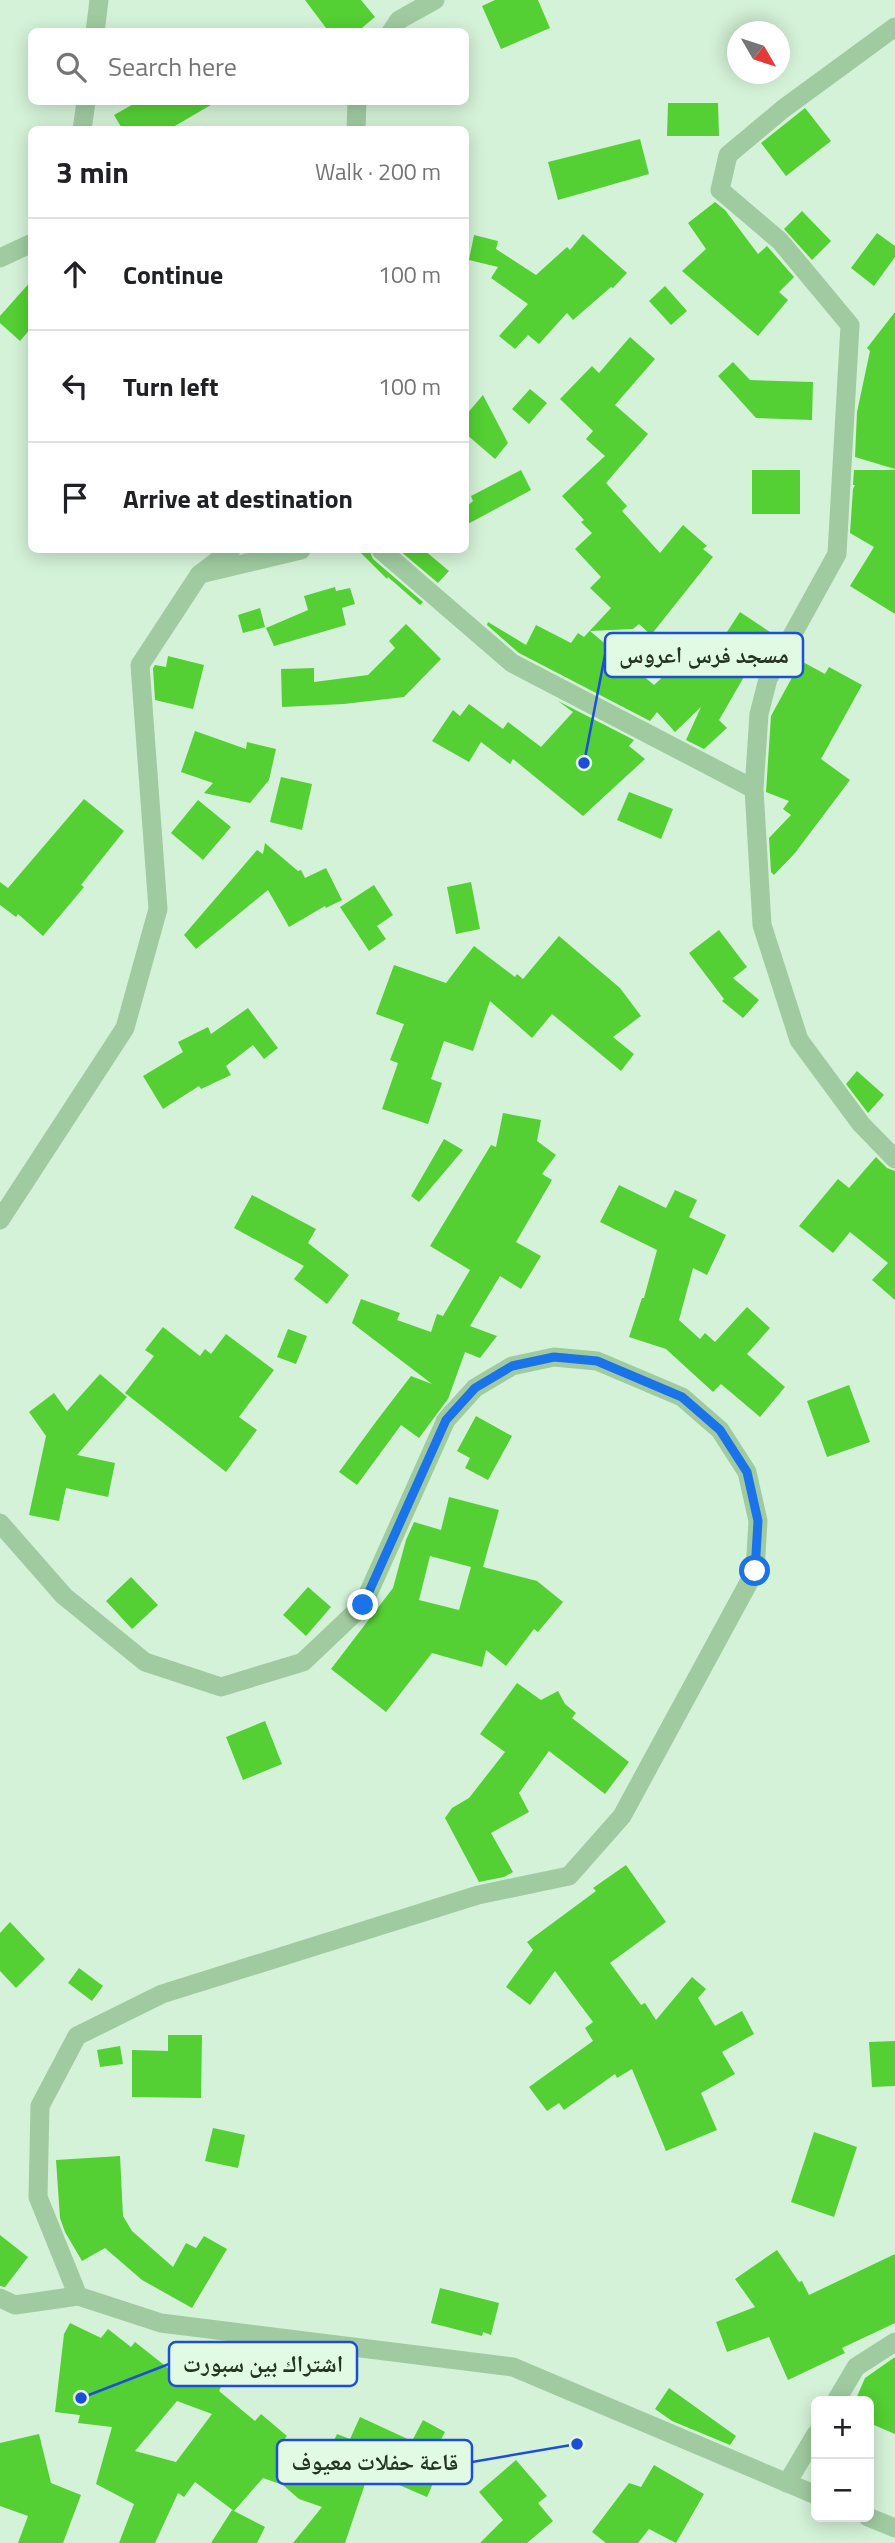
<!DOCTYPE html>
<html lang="en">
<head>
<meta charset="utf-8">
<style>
  :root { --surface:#fff; --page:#f6f6f6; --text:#202124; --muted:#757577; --line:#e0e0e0 }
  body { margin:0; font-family:"Titillium Web","Noto Naskh Arabic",sans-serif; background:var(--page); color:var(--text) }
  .controls { position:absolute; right:21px; bottom:21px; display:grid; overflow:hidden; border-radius:10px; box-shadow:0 4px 18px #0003 }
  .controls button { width:63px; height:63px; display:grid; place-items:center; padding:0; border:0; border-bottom:2px solid var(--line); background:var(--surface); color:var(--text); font:35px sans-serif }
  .compass { position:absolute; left:727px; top:21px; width:63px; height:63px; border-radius:50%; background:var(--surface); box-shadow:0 4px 18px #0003; rotate:129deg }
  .stop { position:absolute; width:21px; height:21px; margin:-16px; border:5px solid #1a73e8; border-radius:50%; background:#fff }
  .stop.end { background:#1a73e8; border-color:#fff; box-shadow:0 2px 7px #0008 }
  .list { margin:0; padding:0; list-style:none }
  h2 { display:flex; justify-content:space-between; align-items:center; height:91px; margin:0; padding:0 28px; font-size:30px }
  h2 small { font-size:23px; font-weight:400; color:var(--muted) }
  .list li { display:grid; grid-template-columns:46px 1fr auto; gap:21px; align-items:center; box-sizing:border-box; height:112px; padding:0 28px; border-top:2px solid var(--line) }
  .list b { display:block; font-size:26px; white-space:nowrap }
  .list em { font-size:23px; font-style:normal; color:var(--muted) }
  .icon { flex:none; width:38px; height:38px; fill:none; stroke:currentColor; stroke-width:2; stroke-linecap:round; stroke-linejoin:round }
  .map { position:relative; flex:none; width:895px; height:2543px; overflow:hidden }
  .search { position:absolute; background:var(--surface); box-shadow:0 4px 18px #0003; left:28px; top:28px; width:441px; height:77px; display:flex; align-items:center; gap:18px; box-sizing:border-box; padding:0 24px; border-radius:10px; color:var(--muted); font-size:26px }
  .panel { position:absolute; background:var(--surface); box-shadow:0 4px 18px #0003; left:28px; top:126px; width:441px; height:427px; border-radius:10px }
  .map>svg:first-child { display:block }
  .building { fill:#54d034; fill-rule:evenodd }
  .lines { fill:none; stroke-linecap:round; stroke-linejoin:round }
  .minor { stroke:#a0cba0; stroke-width:19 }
  .tertiary { stroke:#a0cba0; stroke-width:19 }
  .route { stroke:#1a73e8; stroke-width:9 }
  .leader { fill:none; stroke:#1d4ed8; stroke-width:2.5 }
  .callout-dot { fill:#1d4ed8; stroke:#e0fae3; stroke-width:2.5 }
  .callout { fill:#e0fae3; stroke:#1d4ed8; stroke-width:2.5 }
  .callout-label { font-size:23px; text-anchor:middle; font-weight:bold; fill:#263424 }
</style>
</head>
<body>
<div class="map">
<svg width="895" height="2543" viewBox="0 0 895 2543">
  <rect width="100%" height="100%" fill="#d4f2d7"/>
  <path class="building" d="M305 0H361L375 17 357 32H329Z
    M495 0H538L550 28 501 49 482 6Z
    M137 102H216L168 130H123L114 115Z
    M668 103H718L719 136H667Z
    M805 108 831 141 786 176 761 143Z
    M640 139 649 174 558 200 548 162Z
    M715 202 725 210 758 254 767 246 794 277 779 292 788 300 758 336 682 271 706 249 688 223Z
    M802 211 831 241 812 260 784 229Z
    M877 233 895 246V257L874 286 851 268Z
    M583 234 627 273 613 288 611 287 573 320 567 313 539 344 528 335 515 349 499 336 528 304 491 278 498 267 469 260 474 235 498 241 496 249 536 275 567 247 570 250Z
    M32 280V327L20 341 0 323V316Z
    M665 286 687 311 671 325 649 301Z
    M895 312V469L855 457 857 412 870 351 867 348Z
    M630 337 655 359 615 405 648 434 606 483 627 506 622 511 660 553 683 525 707 546 703 549 713 557 651 635 639 624 633 629 590 631 654 685 667 673 679 653 702 667 722 633 725 635 740 612 770 632 719 720 727 728 704 749 686 740 701 707 675 732 657 712 650 721 519 653 487 625 488 622 526 645 536 625 571 643 578 633 584 637 611 608 590 588 601 577 575 549 592 533 581 522 584 520 562 496 605 456 586 439 593 431 560 399 592 366 599 373Z
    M733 362 750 380 813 382 812 420 756 418 718 376Z
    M530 389 547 403 529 424 512 409Z
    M483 395 508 443 495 459 466 434V415Z
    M521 470 531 490 466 525V507L473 501 471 496Z
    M752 470H800V514H752Z
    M854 470H895V614L850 586 874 547 850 533 853 489 855 485H853Z
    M358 550H369L373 559 423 602 420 605 388 577 387 579Z
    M399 550H424L449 571 438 583Z
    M335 587 336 591 350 588 355 604 342 608 346 625 274 646 266 628 308 610 304 596Z
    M260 608 265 627 243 633 238 615Z
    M406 624 441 659 404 697 344 704 282 707 281 669 314 668V682L368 675 395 648 389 641Z
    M168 656 204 665 193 709 155 700 153 668 155 665 166 667Z
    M801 661 825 674 829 667 862 685 821 759 850 780 795 853 774 875 771 872 769 838 791 815 783 809 789 801 766 792 771 716Z
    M558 701 634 740 629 746 645 759 583 816 513 759 510 764 481 742 469 762 432 741 453 710 460 716 469 704 503 729 508 722 541 747 573 712Z
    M195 731 246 749 247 742 276 749 269 780 250 803 204 793 213 783 181 772Z
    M281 777 312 784 302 830 270 822Z
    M629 792 673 809 661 839 617 820Z
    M84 799 124 831 81 885 84 887 43 936 18 914 16 917 0 905V882L8 888Z
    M198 800 231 827 203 860 171 833Z
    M265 843 298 871 301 870 305 878 326 868 342 900 326 908 325 906 289 927 268 890 196 949 184 935 257 850 263 854Z
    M471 882 480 929 456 934 447 887Z
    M374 885 393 915 377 926 386 939 369 951 340 907Z
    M719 930 747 967 733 978 759 1000 743 1018 722 1001 724 999 689 953Z
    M559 936 620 988 641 1016 613 1037 634 1054 621 1071 552 1014 532 1038 490 1001 473 1051 444 1041 431 1079 442 1083 428 1124 382 1109 398 1063 390 1060 404 1024 376 1014 394 965 446 983 474 946 515 977 517 974 523 979Z
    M248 1008 278 1048 264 1059 253 1045 226 1066 231 1075 201 1089 199 1086 163 1109 143 1076 183 1052 178 1042 208 1027 211 1034Z
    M857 1071 884 1095 868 1113 846 1084Z
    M503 1113 541 1120 537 1141 556 1155 542 1174 552 1180 516 1242 541 1256 521 1289 500 1276 470 1326 497 1336 480 1358 465 1352 448 1399 419 1438 401 1425 357 1485 339 1472 378 1419 411 1376 432 1384 352 1323 361 1299 400 1313 397 1320 431 1332 437 1314 443 1316 470 1270 430 1246 491 1145 496 1147Z
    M444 1139 463 1150 419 1202 411 1196Z
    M876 1157 887 1168 895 1171V1300L872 1280 888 1263 850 1232 833 1253 799 1226 838 1179 849 1188Z
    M619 1185 666 1208 675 1190 697 1200 689 1217 726 1235 707 1275 693 1268 679 1320 700 1339 705 1333 715 1342 747 1307 770 1328 747 1354 785 1387 760 1417 721 1384 713 1392 666 1349 629 1337 642 1298H644L657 1250 600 1222Z
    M252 1195 316 1229 308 1243 349 1275 327 1304 294 1279 304 1266 234 1228Z
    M163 1327 200 1356 205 1349 211 1354 226 1334 274 1370 239 1417 257 1430 226 1472 125 1393 154 1356 145 1350Z
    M288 1329 307 1336 296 1364 277 1357Z
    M100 1374 127 1397 77 1455 115 1463 108 1497 66 1488 59 1521 29 1515 46 1436 29 1412 54 1393 67 1411Z
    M849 1385 870 1442 827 1457 807 1401Z
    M476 1416 512 1436 488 1480 465 1468 470 1458 457 1451Z
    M449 1497 499 1510 483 1567 537 1581 563 1602 538 1632 534 1629 506 1666 486 1650 482 1667 432 1653 386 1712 331 1669 393 1588 406 1540 414 1522 441 1530ZM430 1556 471 1567 459 1610 419 1600Z
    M131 1577 158 1605 132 1629 106 1601Z
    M308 1587 331 1607 306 1636 283 1615Z
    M517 1683 541 1700 558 1691 565 1704 576 1713 572 1718 629 1762 605 1794 549 1751 519 1793 529 1812 491 1833 513 1872 504 1877 479 1882 445 1818 452 1808 469 1798 505 1752 480 1734Z
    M265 1721 282 1764 243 1780 226 1737Z
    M626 1865 666 1922 610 1963 641 2005 645 2003 656 2020 692 1977 706 1989 698 1998 715 2026 742 2011 754 2034 722 2052 735 2074 701 2093 717 2130 666 2151 632 2069 617 2078 615 2074 564 2110 559 2103 547 2111 529 2087 593 2041 585 2028 593 2022 555 1971 530 2005 506 1987 533 1950 527 1942 596 1891 593 1888Z
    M10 1922 45 1959 16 1988 0 1971V1933Z
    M79 1968 103 1986 92 2001 68 1983Z
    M168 2035H202L201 2098 132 2097V2050L168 2051Z
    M895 2041V2086L872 2087 869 2042Z
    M120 2046 123 2064 100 2067 97 2050Z
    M213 2128 245 2135 238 2168 205 2161Z
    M814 2132 857 2147 834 2217 791 2202Z
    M120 2156 123 2216 132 2231 173 2267 186 2243 196 2248 204 2236 227 2249 192 2308 142 2280 105 2248 82 2261 65 2232 60 2218 56 2160Z
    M0 2235 28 2257 5 2287 0 2286Z
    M777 2250 799 2282 802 2281 809 2295 895 2254V2323L842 2348 845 2353 788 2380 769 2337 727 2352 716 2322 755 2307 735 2279Z
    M440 2288 499 2303 491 2335 483 2332 482 2336 431 2323Z
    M70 2323 101 2338 108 2329 131 2347 135 2342 187 2383 191 2375 221 2387 219 2391 255 2421 261 2414 287 2436 276 2449 322 2466 337 2434 350 2439 360 2417 412 2441 423 2420 445 2432 432 2456 443 2461 427 2497 369 2472 345 2543H293L322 2507 299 2499 283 2485 263 2478 234 2511 265 2527 257 2543H211L232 2510 234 2511 195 2482 184 2497 178 2493 155 2543H119L134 2504 96 2484 112 2427 78 2423 80 2415 55 2412 64 2334ZM177 2401 212 2414 176 2462 135 2451Z
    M895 2357V2434L874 2425 869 2418V2401H855L865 2378Z
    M669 2388 736 2436 730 2445 672 2421 655 2409Z
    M39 2434 51 2483 81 2495 63 2543H18L28 2516 0 2506V2443Z
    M516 2460 547 2496 538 2503 553 2521 527 2543H480L503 2520 479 2492Z
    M654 2465 704 2494 676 2543 649 2529 638 2543H606L592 2532 629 2483 641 2487Z"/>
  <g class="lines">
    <path class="minor" d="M381 550 512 663 754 789 762 925 799 1040 861 1124 895 1159
      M200 574 301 550
      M754 789 759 714 768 679 837 554 850 325 780 241 720 190 728 155 783 109 895 27
      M0 2298 15 2305 78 2296
      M836 2401 856 2367 895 2342
      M787 2483 816 2434"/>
    <path class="tertiary" d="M95 32 99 0
      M391 32 399 20 435 0
      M82 130 86 102
      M356 130 357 102
      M0 258 32 243
      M0 1220 125 1028 158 909 140 665 199 575 231 550
      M0 1523 64 1596 145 1662 221 1687 303 1662 363 1605 446 1420 475 1388 512 1366 554 1357 597 1361 682 1397 720 1430 747 1472 758 1521 755 1571 622 1816 569 1876 478 1895 162 1994 77 2036 40 2106 38 2197 78 2296 161 2323 513 2367 816 2495
      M868 2517 895 2528"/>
  </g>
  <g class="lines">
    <path class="route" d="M363 1605 446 1420 475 1388 512 1366 554 1357 597 1361 682 1397 720 1430 747 1472 758 1521 755 1571"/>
  </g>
  <path class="leader" d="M584 763L605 655M81 2398L169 2364M577 2444L472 2462"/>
  <g class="callout-dot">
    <circle cx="584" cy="763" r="7"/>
    <circle cx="81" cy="2398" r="7"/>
    <circle cx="577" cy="2444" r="7"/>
  </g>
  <g class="callout">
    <rect x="605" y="633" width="198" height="44" rx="7"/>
    <rect x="169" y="2342" width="188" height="44" rx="7"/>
    <rect x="277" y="2440" width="195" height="44" rx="7"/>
  </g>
  <g class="callout-label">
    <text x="704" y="663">مسجد فرس اعروس</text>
    <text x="263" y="2372">اشتراك بين سبورت</text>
    <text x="375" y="2470">قاعة حفلات معيوف</text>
  </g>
</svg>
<div class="controls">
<button>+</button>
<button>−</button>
</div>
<svg class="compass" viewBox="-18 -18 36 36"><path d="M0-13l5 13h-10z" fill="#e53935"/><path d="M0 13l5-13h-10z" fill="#757577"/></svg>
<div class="stop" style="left:755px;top:1571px"></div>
<div class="stop end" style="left:363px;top:1605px"></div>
<div class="search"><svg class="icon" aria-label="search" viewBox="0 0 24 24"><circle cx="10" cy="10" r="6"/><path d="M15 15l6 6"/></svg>Search here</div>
<section class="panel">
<h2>3 min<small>Walk · 200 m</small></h2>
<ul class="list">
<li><svg class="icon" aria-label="ahead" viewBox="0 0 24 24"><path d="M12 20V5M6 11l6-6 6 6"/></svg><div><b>Continue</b></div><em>100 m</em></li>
<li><svg class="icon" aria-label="left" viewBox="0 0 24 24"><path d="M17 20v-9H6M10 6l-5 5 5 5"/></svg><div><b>Turn left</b></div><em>100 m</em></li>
<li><svg class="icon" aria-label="arrive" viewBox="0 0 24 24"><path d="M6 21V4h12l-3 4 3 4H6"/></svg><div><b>Arrive at destination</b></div></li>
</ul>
</section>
</div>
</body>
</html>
